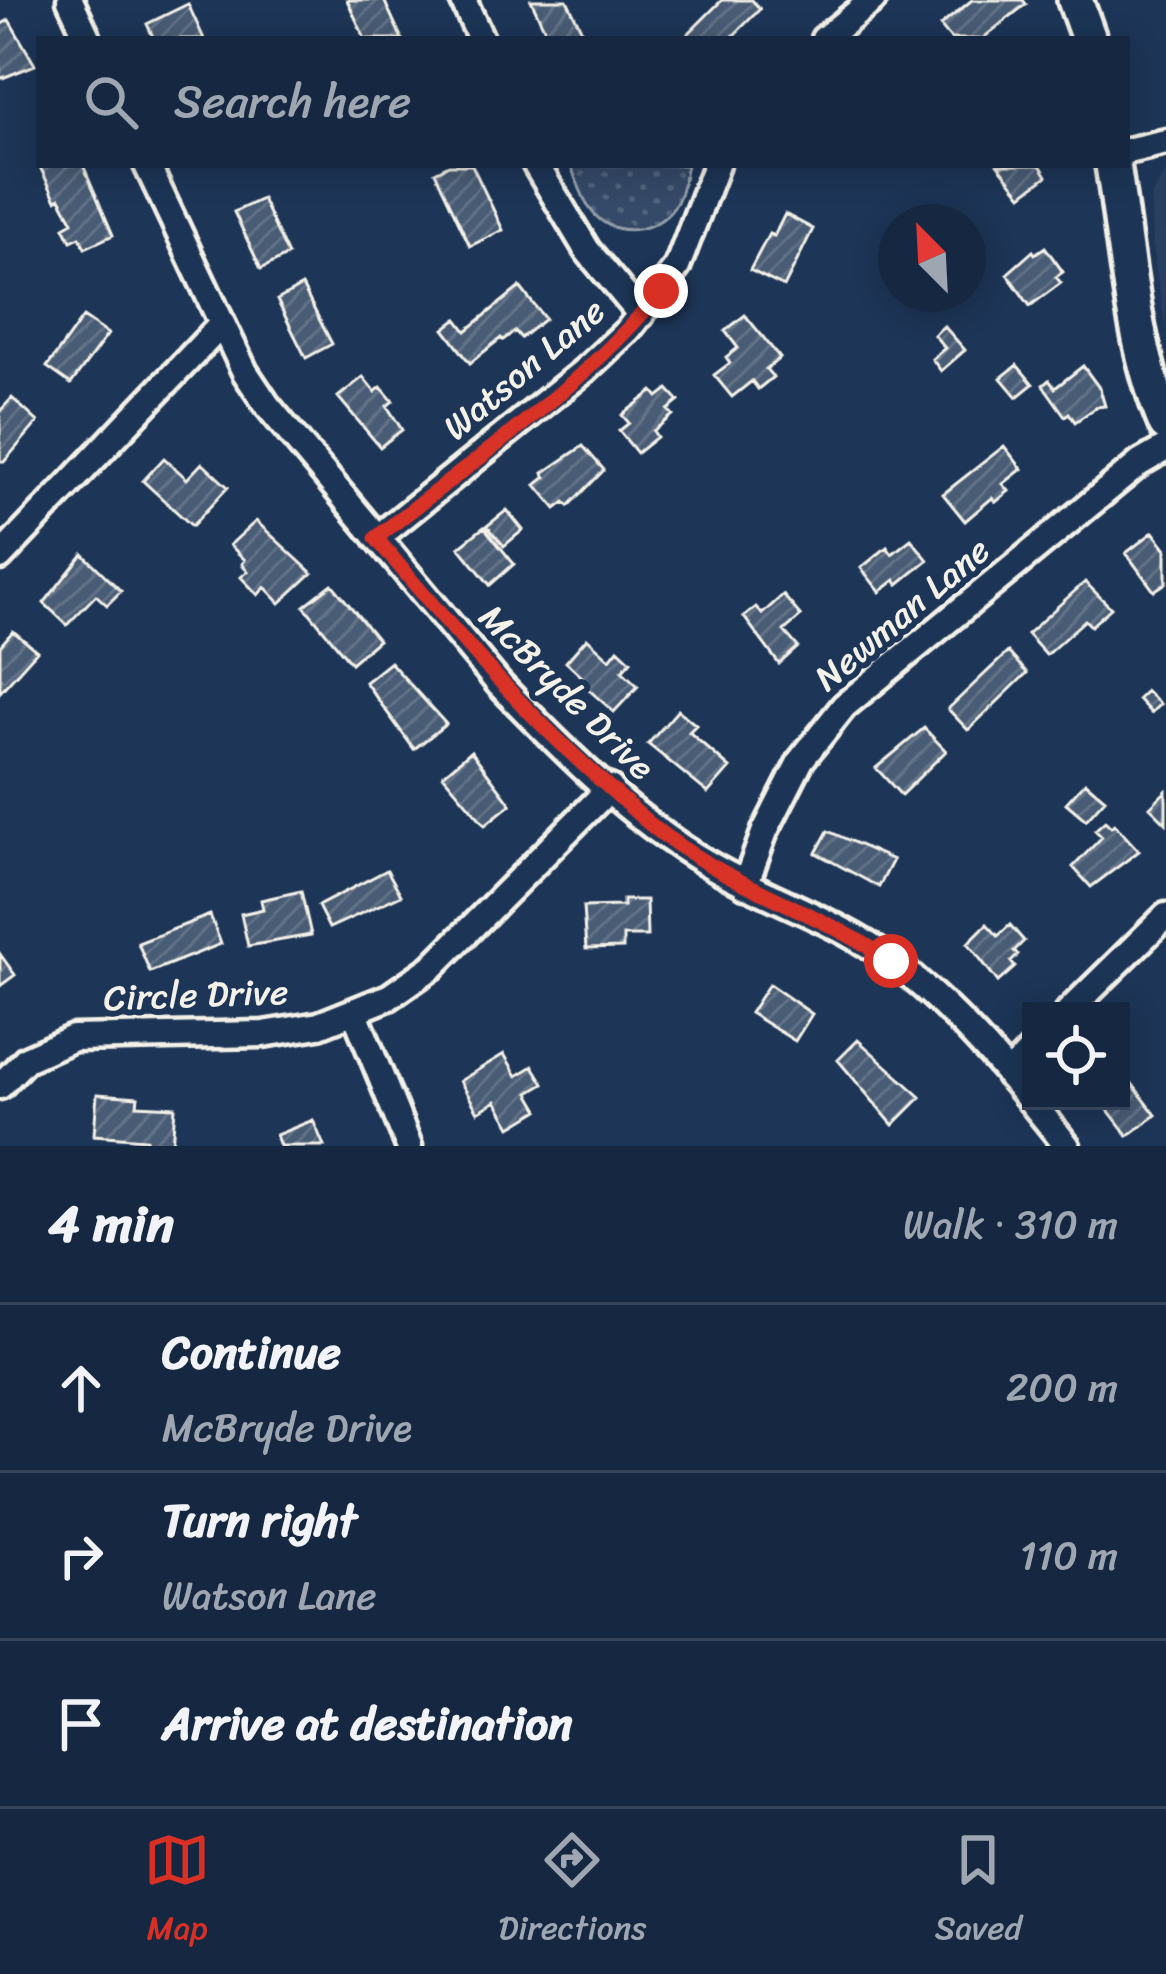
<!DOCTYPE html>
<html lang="en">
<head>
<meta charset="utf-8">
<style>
  :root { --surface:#162841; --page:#1f3048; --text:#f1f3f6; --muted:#9ea6b1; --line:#35445a; --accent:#d93025 }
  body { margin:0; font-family:Sriracha,sans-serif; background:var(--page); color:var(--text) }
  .controls { position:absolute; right:36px; bottom:36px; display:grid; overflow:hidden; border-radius:0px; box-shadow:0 6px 30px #0003 }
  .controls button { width:108px; height:108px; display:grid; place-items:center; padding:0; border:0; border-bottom:3px solid var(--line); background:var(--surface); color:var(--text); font:60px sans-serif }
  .compass { position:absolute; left:878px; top:204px; width:108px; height:108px; border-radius:50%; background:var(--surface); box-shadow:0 6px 30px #0003; rotate:336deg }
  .stop { position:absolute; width:36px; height:36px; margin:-27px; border:9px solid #d93025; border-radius:50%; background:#fff }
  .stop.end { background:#d93025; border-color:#fff; box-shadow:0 3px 12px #0008 }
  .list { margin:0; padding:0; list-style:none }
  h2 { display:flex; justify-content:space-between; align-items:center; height:156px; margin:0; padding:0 48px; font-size:51px }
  h2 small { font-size:39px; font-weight:400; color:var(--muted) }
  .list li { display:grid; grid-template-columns:78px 1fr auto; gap:36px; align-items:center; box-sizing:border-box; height:168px; padding:0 48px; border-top:3px solid var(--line) }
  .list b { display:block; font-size:45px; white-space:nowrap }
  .list p { margin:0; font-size:39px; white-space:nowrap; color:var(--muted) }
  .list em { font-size:39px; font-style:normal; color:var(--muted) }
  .icon { flex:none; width:66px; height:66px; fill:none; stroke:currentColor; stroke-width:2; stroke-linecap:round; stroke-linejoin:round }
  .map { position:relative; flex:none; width:1166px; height:1146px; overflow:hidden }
  .search { position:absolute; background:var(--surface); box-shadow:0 6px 30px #0003; left:36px; right:36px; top:36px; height:132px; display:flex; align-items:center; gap:30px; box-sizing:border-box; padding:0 42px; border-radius:0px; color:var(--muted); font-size:45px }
  .sheet { height:660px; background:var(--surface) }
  nav { display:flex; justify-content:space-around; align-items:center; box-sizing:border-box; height:168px; border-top:3px solid var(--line); background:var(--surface); font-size:33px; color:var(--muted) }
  nav a { display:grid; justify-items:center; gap:6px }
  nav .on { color:var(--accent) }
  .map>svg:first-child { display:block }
  .built { fill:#2a4060 }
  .park { fill:url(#park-dots); stroke:#949ea8; stroke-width:3 }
  .building { fill:url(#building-hatch); stroke:#f4f1e8; stroke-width:3 }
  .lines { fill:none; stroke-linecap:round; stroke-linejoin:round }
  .street-casing { stroke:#f4f1e8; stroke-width:33 }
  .secondary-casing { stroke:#f4f1e8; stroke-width:42 }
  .street { stroke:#1d3557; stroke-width:24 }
  .secondary { stroke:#1d3557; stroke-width:33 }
  .route { stroke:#d93025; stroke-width:15 }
  .labels { text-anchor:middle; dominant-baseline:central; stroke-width:12; stroke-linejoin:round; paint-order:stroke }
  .street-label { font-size:36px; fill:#f4f1e8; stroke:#1d3557 }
</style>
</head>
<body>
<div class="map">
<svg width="1166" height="1146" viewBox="0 0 1166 1146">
  <defs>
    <pattern id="park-dots" width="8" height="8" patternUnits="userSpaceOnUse" patternTransform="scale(3)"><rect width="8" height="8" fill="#354a67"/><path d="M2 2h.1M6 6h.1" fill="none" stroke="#53657d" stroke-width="1.8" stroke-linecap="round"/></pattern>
    <pattern id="building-hatch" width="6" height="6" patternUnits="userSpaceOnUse" patternTransform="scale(3)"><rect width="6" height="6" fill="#485b74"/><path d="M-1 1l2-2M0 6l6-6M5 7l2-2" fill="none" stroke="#637388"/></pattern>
  </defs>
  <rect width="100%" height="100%" fill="#1d3557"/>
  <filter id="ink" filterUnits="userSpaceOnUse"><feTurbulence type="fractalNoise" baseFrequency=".00833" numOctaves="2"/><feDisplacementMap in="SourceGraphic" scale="24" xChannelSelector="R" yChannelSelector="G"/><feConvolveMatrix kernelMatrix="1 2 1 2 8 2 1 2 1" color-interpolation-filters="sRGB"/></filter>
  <g filter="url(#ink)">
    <path class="built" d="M1166 172V331L1152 246 1151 208 1152 195Z"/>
    <path class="park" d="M570 165H687C684 177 683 191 677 202 662 231 619 240 596 216 583 203 578 181 570 165Z"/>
    <path class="building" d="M347 0H384L402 39H365Z
      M531 0H567L586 39H549Z
      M722 0H752L760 9 730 39H683Z
      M972 0H1023L1026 4 982 39H951L940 26Z
      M188 4 204 39H154L147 24Z
      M9 20 35 65 0 79V25Z
      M39 165H83L113 235 85 248 80 237 71 241 64 227 73 222 60 198 56 200Z
      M449 165H472L503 230 470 246 435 172Z
      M998 165H1040L1047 176 1022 195Z
      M262 199 288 255 261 269 234 212Z
      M785 214 813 229 784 287 750 270 769 234 774 236Z
      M1045 247 1063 272 1056 277 1061 283 1030 306 1007 274 1033 251 1035 254Z
      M302 286 332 344 306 358 277 300Z
      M520 287 545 319 521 338 515 331 503 340 501 338 470 363 444 329 457 319 466 331Z
      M745 315 780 358 766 369 773 377 758 389 752 381 732 397 714 375 730 363 726 357 738 348 725 331Z
      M83 317 108 334 71 384 47 367Z
      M944 326 965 350 941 371 932 359 945 348 934 335Z
      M1017 365 1033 384 1017 397 1001 378Z
      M1083 366 1100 389 1105 406 1097 407 1075 422 1069 413 1065 416 1043 385 1049 380 1055 388Z
      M363 377 375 392 381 387 393 401 387 406 402 430 380 447 338 397Z
      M668 389 679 401 668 410 673 415 653 431 657 437 637 453 619 431 629 423 622 415 653 391 658 397Z
      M12 398 38 422 4 462 0 460V411Z
      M583 446 604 470 569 506 565 502 556 509 536 485 546 477 543 473Z
      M1004 446 1022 469 1003 484 1009 491 996 502 992 498 965 521 943 494Z
      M164 458 187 479 202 463 228 487 192 526 143 481Z
      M507 510 523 530 504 546 487 526Z
      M256 521 312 573 280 603 265 587 258 595 241 577 248 571 242 564 245 560 230 545Z
      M484 527 514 564 490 585 459 547Z
      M1153 532 1166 549V583L1154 591 1126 553Z
      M911 539 928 560 898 584 895 580 880 592 861 568 887 547 892 554Z
      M83 554 121 591 107 605 96 595 67 625 44 603Z
      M1085 582 1111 608 1091 626 1085 620 1046 655 1027 634Z
      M332 584 378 640 351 663 304 606Z
      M783 595 801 616 784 631 798 647 779 664 744 617 756 607 762 614Z
      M13 631 37 651 0 692V646Z
      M587 638 610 659 618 649 631 661 622 671 638 686 614 712 579 681 582 677 566 662Z
      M1008 652 1027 673 968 730 948 709Z
      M390 662 446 724 414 749 365 682Z
      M1146 691 1160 704 1151 713 1138 699Z
      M678 710 696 725 689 732 730 768 708 793 648 744Z
      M924 728 946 751 901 795 876 768Z
      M471 751 511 804 485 825 443 775Z
      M1085 782 1105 799 1086 820 1066 803Z
      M1166 791V823L1150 807Z
      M1105 821 1111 827 1114 824 1139 851 1091 887 1073 867 1102 837 1095 830Z
      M828 831 893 860 879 887 816 853Z
      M387 870 401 895 329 928 318 906Z
      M301 891 311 935 248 946 241 914 263 909 261 900Z
      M623 900H646L647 936H623V948L586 949 583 907 623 906Z
      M210 915 221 944 150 972 138 943Z
      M987 924 998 936 1010 925 1024 941 1014 951 1018 955 1011 962 1015 967 998 982 968 943Z
      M0 954 15 975 0 986Z
      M769 984 812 1014 795 1041 750 1013Z
      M858 1040 921 1097 893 1125 838 1060Z
      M504 1054 517 1076 533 1066 544 1084 529 1093 539 1110 511 1127 496 1101 478 1112 460 1081Z
      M1127 1077 1156 1115 1128 1136 1101 1101H1121V1082Z
      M97 1094 138 1097 137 1105 175 1107 172 1146H145L146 1139 94 1135Z
      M313 1120 324 1146H280L276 1135Z"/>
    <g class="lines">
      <g class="street-casing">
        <path id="street" d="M70 0 88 39
          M463 0 481 39
          M824 39 873 0
          M1127 151 1166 142
          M147 165 245 372 267 405 500 685C560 747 632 820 707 863 767 899 835 919 892 961 959 1012 1015 1080 1067 1146
          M536 165 587 250 641 315
          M377 538 585 370 628 330 677 267 716 165
          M0 557 221 325
          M745 885 765 831 801 760 844 706 1140 463 1166 448
          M1069 1011 1166 916
          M355 1013 409 1146
          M1008 1075 1031 1050
          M0 1086 26 1059 73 1038 263 1034 319 1025 389 997 432 967 610 788"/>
      </g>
      <g class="secondary-casing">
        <path id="secondary" d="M1075 0 1089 39
          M1113 165C1127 251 1132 344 1166 424"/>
      </g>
      <use href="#street" class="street"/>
      <use href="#secondary" class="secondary"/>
    </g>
  </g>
  <g class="lines" filter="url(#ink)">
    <path class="route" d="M661 291C583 388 473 460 376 538 451 628 518 707 606 785 626 802 646 823 668 838 738 889 821 913 891 961"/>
  </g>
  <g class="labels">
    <g class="street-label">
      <text transform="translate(524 369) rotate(-40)">Watson Lane</text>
      <text transform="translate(902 614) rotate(-40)">Newman Lane</text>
      <text transform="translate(567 692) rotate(45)">McBryde Drive</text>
      <text transform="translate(196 995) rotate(-2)">Circle Drive</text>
    </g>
  </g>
</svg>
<div class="controls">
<button><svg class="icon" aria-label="locate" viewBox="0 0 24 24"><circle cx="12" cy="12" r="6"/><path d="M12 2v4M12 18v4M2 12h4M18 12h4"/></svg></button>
</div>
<svg class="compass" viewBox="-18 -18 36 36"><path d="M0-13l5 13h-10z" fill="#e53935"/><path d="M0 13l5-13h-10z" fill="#9ea6b1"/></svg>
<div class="stop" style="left:891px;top:961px"></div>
<div class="stop end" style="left:661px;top:291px"></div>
<div class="search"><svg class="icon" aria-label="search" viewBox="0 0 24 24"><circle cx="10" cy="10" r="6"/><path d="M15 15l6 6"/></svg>Search here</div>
</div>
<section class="sheet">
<h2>4 min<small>Walk · 310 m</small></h2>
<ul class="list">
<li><svg class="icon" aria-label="ahead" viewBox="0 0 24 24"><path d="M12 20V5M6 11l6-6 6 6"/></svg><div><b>Continue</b><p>McBryde Drive</p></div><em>200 m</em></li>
<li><svg class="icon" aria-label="right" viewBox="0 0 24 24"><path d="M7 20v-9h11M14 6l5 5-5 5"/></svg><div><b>Turn right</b><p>Watson Lane</p></div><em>110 m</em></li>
<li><svg class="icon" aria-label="arrive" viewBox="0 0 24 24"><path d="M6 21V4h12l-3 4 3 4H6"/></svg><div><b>Arrive at destination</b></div></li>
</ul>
</section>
<nav>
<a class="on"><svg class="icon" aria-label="map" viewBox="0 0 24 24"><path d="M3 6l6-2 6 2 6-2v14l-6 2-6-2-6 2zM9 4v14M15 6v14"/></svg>Map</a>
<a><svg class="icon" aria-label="directions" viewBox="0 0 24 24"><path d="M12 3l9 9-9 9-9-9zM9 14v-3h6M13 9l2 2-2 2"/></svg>Directions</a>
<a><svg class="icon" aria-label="saved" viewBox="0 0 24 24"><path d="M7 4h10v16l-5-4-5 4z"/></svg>Saved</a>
</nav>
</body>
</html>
